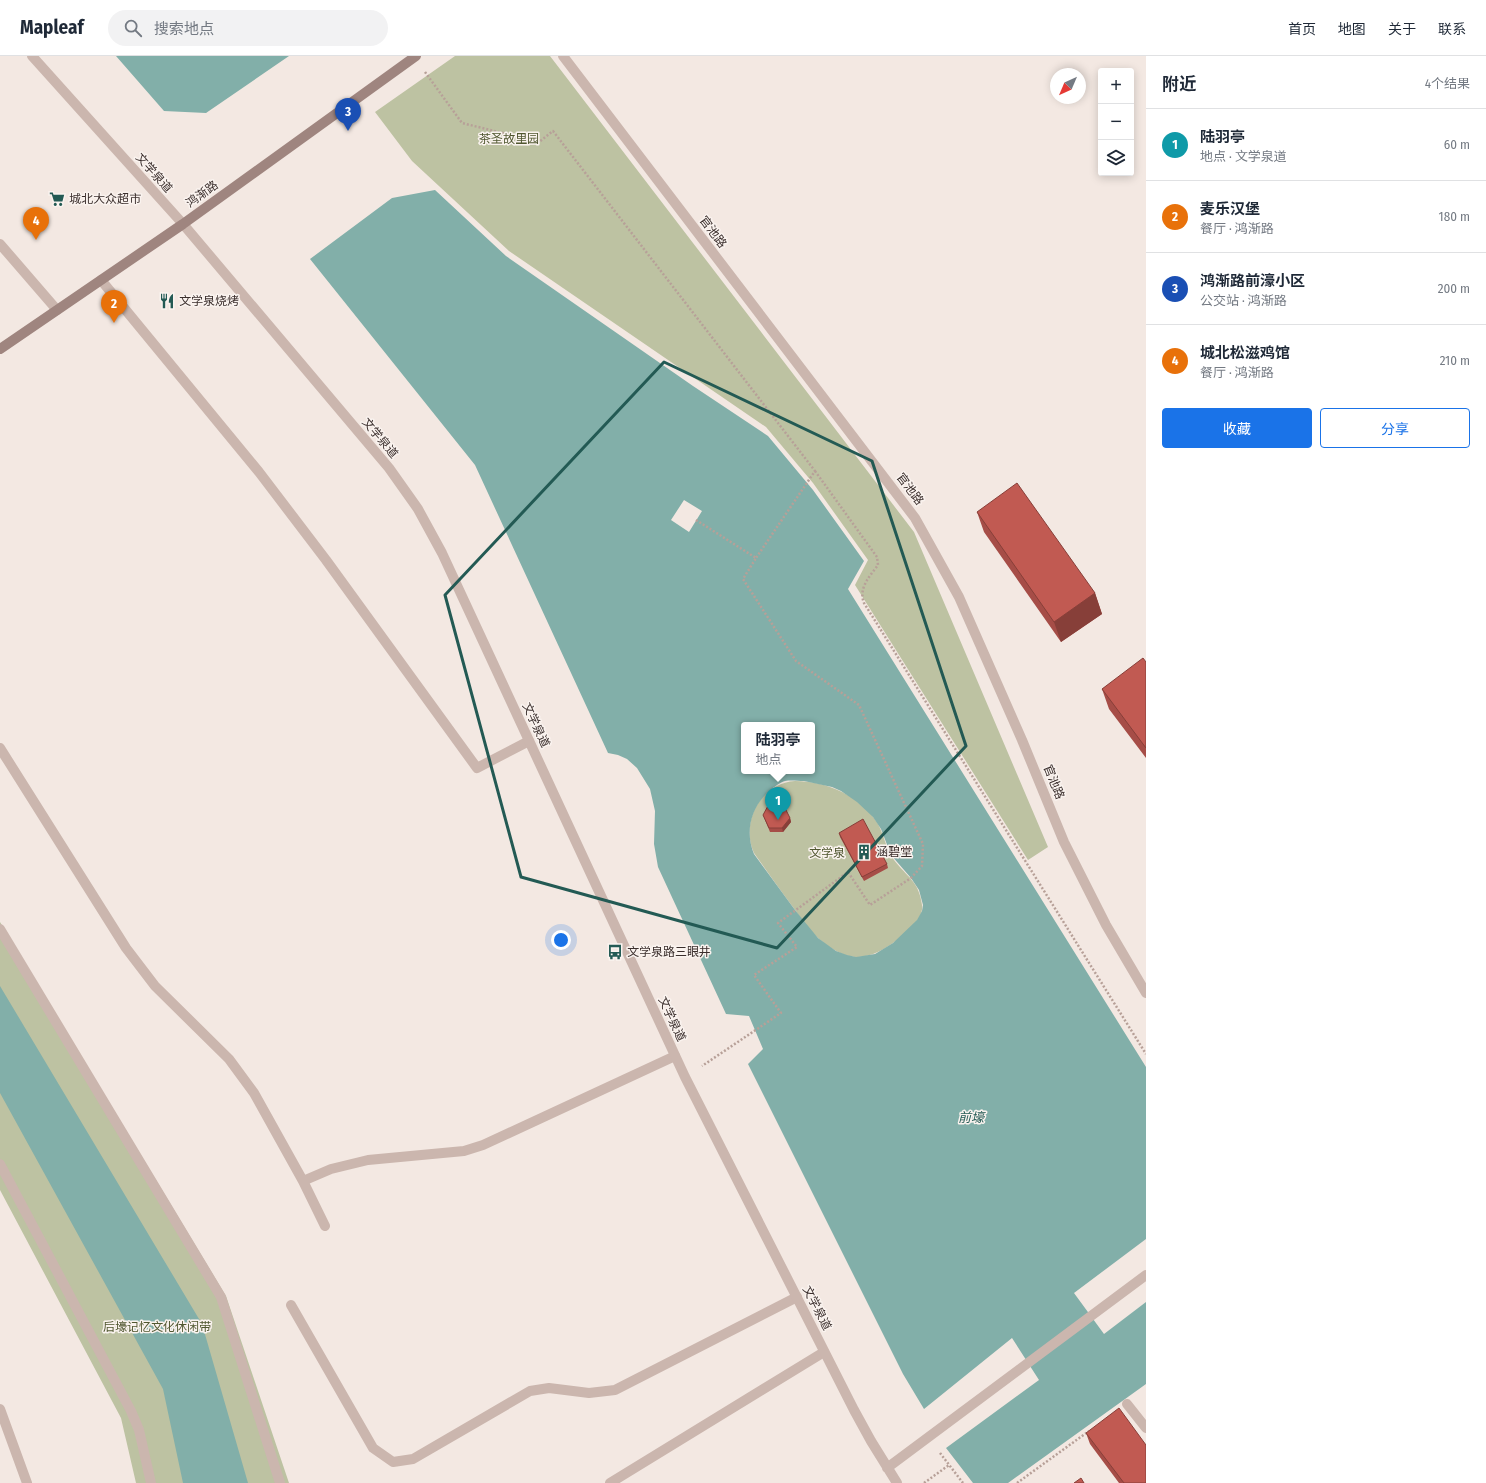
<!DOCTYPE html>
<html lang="zh">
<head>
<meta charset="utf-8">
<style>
  :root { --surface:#fff; --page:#f2f2f3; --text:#1f2937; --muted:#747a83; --line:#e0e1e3; --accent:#1a73e8 }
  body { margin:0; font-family:"Fira Sans Condensed","Noto Sans SC",sans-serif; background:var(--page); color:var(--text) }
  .controls { position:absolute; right:12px; top:12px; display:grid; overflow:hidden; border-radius:4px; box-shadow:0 2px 10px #0003 }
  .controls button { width:36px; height:36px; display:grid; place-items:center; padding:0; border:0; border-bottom:1px solid var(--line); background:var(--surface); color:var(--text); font:20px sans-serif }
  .compass { position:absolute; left:1050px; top:12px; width:36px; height:36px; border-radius:50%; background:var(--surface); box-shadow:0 2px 10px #0003; rotate:224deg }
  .you { position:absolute; left:561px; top:884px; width:14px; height:14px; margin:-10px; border:3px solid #fff; border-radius:50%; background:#1a73e8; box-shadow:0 0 0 6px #1a73e833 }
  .badge { display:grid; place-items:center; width:26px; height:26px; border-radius:50%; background:var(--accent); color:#fff; font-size:13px; font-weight:700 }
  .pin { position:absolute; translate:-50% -33px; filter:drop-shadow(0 1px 2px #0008) }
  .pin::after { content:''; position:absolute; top:21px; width:14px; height:12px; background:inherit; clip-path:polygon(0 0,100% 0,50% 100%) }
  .popup { position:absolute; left:741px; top:666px; width:74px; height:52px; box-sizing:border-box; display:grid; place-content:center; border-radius:4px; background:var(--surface); filter:drop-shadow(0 1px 3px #0005); font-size:13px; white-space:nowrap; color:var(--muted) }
  .popup b { font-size:15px; color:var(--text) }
  .popup::after { content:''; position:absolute; left:50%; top:100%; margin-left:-8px; border:8px solid transparent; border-top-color:var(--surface) }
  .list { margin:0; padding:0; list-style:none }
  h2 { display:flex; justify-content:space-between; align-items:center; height:52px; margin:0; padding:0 16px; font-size:17px }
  h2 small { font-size:13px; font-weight:400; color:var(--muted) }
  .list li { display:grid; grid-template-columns:26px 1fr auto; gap:12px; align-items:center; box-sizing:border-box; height:72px; padding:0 16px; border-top:1px solid var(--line) }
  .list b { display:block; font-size:15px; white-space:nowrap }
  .list p { margin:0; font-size:13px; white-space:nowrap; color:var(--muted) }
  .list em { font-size:13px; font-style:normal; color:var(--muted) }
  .actions { display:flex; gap:8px; padding:12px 16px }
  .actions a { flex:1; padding:9px 0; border:1px solid var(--accent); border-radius:4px; text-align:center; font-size:14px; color:var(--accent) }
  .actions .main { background:var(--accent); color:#fff }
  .icon { flex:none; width:22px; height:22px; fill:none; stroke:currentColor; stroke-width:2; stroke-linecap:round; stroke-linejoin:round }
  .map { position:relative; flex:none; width:1146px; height:1427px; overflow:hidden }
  header { display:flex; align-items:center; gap:24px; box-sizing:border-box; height:56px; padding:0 20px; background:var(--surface); border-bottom:1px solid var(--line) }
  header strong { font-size:19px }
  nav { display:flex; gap:22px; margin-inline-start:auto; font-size:14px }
  .search { width:280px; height:36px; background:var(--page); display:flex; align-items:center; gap:10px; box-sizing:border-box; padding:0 14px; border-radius:22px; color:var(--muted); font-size:15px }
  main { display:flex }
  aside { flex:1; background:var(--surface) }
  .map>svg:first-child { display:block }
  .green { fill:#bdc2a2 }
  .water { fill:#82afa9; fill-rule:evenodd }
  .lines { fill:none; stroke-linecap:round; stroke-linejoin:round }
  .path { stroke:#b7a098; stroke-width:2.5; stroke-dasharray:2 2; stroke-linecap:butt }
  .lane { stroke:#cbb6ae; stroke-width:10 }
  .street { stroke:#cbb6ae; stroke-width:10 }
  .secondary { stroke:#9f857f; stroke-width:10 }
  .wall { fill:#a64d47 }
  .shaded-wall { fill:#873f39 }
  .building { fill:#c15a52; stroke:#873f39 }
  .marked { fill:none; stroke:#235a54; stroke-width:3; stroke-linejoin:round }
  .labels { text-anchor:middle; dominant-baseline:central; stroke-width:3; stroke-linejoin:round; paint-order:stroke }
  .park-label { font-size:12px; fill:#505730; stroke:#faf3ef }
  .street-label { font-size:12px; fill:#3a2e2c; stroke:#faf3ef }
  .poi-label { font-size:12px; fill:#3a2e2c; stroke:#faf3ef; text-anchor:start }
  .water-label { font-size:13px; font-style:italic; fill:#235a54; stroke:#faf3ef }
</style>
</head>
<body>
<header>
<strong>Mapleaf</strong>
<div class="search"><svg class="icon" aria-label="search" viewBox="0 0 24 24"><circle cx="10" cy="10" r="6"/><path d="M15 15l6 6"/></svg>搜索地点</div>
<nav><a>首页</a><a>地图</a><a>关于</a><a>联系</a></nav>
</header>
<main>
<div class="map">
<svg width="1146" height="1427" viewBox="0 0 1146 1427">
  <rect width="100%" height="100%" fill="#f3e8e2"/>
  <path class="green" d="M455 0H550L914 476 1048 791 1028 804 855 529 868 504 813 427 766 371 509 195 412 105 375 56Z
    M795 725C826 725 862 740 878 768 884 779 886 793 894 804 907 821 919 825 922 849 924 863 906 876 897 884 885 893 870 902 855 901 842 900 828 891 818 882 805 870 795 853 784 839 774 825 764 811 754 797 740 767 760 727 795 725Z
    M0 866 226 1240 289 1427H136L121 1362 0 1134Z"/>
  <path class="water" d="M116 0H289L206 57 164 55Z
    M435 134 506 200 693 330 768 380 813 434 864 505 848 533 1146 1011V1183L1074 1237 1104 1278 1146 1246V1328L1008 1427H973L946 1392 1039 1324 1012 1282 924 1353 903 1318 748 1008 763 993 749 960 726 958 658 811 654 788 655 755 650 733 637 712 627 703 618 699 608 697 475 409 310 203 392 142ZM684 444 702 455 689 476 671 464ZM744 669H812V715H744ZM804 725 832 731 841 735 857 746 873 761 881 773 891 799 911 822 919 834 923 849 922 855 917 864 893 887 875 898 856 901 847 899 836 895 818 882 795 854 754 798C744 774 752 748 772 733 775 730 781 726 785 725 791 724 798 725 804 725Z
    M0 930 202 1268 248 1427H183L163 1333 0 1037Z"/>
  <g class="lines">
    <path class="path" d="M425 16 462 67 539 86 553 75 815 415 756 502
      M815 415 877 501 878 509C870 520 858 532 864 547L1146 998
      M696 464 756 502 743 523 796 605 859 649 923 788 922 810 911 822 870 849 848 816 778 867 797 891 754 919 781 957 702 1010
      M940 1397 963 1427
      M924 1427 949 1409
      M1017 1427 1089 1375"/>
    <path class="lane" d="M0 188 57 254
      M101 224 259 416 326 504 477 712 529 685
      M0 692 126 892 155 930 229 1003 254 1037 303 1125 325 1170
      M0 873 221 1241 280 1427
      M0 1108 131 1355 139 1374 151 1427
      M303 1125 331 1113 368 1104 464 1095 483 1089 675 1000
      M291 1249 373 1392 393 1406 413 1403 530 1335 549 1332 589 1337 615 1334 797 1241
      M1127 1348 1146 1372
      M0 1353 27 1427
      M610 1427 824 1296"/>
    <path class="street" d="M32 0 183 168 389 412 418 453 442 497 685 1021 854 1354 871 1385 897 1427
      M563 0 915 462 959 541 1022 684 1064 786 1106 869 1146 937
      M887 1412 1146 1219"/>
    <path class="secondary" d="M0 293 183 168 416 0"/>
  </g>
  <path class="wall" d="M977 456 1095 537 1102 558 1061 586 984 476Z
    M1146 606V702L1109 653 1102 633Z
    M763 759 790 762 791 766 783 776H770Z
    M839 777 887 808 888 812 864 825 840 781Z
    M1086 1377 1146 1427H1119L1090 1388Z"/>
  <path class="shaded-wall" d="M1095 537 1102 558 1061 586 1054 566Z
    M790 762 791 766 783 776 782 772Z"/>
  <path class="building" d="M1017 427 1095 537 1054 566 977 456Z
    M1143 602 1146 606V692L1102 633Z
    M769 748H783L790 762 782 772H769L763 759Z
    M863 763 887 808 862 821 839 777Z
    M1119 1352 1146 1389V1427H1124L1086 1377Z
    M1081 1422 1084 1427H1074Z"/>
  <path class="marked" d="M664 306 872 405 966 690 777 892 521 821 445 539Z"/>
  <defs>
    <g id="supermarket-bare" transform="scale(1.2)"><path d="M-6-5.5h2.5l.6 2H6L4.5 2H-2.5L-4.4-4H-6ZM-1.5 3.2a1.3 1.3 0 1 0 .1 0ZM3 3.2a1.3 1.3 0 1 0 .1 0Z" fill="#235a54" stroke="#faf3ef" stroke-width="2.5" paint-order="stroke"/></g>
    <g id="restaurant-bare" transform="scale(1.2)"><path d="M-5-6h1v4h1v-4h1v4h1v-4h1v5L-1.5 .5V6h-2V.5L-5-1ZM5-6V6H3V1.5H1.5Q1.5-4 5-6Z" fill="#235a54" stroke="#faf3ef" stroke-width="2.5" paint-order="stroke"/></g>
    <g id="building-bare" transform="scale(1.2)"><path d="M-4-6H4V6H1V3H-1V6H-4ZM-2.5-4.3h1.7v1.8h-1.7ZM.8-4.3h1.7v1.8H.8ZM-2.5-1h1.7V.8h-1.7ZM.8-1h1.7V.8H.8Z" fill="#235a54" stroke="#faf3ef" stroke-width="2.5" paint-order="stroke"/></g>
    <g id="bus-bare" transform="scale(1.2)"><path d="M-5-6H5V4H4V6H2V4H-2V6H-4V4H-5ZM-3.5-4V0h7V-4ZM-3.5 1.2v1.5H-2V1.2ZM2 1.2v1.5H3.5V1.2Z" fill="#235a54" stroke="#faf3ef" stroke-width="2.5" paint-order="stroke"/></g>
  </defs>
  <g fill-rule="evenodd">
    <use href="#supermarket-bare" x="57" y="143"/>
    <use href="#restaurant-bare" x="167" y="245"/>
    <use href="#building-bare" x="864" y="796"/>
    <use href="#bus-bare" x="615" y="896"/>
  </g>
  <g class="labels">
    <g class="park-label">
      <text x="509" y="83">茶圣故里园</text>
      <text x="827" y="797">文学泉</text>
      <text x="157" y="1271">后壕记忆文化休闲带</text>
    </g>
    <g class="street-label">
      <text transform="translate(154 117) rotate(48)">文学泉道</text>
      <text transform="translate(202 138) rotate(-36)">鸿渐路</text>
      <text transform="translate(713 176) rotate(53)">官池路</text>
      <text transform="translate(380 382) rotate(50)">文学泉道</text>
      <text transform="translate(910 433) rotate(53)">官池路</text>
      <text transform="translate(536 669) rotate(65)">文学泉道</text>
      <text transform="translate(1054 726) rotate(68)">官池路</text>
      <text transform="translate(672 963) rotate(65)">文学泉道</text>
      <text transform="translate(817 1252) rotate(63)">文学泉道</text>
    </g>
    <g class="poi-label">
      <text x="69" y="143">城北大众超市</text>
      <text x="179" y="245">文学泉烧烤</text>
      <text x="876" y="796">涵碧堂</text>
      <text x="627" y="896">文学泉路三眼井</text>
    </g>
    <g class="water-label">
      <text x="971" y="1061">前壕</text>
    </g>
  </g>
</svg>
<div class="controls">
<button>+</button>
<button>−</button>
<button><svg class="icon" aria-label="layers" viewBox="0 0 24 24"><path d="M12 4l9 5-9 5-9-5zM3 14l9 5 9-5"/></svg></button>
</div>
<svg class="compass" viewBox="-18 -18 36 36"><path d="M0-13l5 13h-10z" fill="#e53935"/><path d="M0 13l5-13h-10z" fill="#747a83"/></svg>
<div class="you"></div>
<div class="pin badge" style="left:778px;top:764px;background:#0f9aa8">1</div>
<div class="popup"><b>陆羽亭</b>地点</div>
<div class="pin badge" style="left:114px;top:267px;background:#e8710a">2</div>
<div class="pin badge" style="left:348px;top:75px;background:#1a4fb4">3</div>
<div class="pin badge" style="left:36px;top:184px;background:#e8710a">4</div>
</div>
<aside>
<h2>附近<small>4个结果</small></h2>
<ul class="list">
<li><span class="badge" style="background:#0f9aa8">1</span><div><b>陆羽亭</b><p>地点 · 文学泉道</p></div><em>60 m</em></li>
<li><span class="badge" style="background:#e8710a">2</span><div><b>麦乐汉堡</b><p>餐厅 · 鸿渐路</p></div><em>180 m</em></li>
<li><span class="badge" style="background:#1a4fb4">3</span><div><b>鸿渐路前濠小区</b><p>公交站 · 鸿渐路</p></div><em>200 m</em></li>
<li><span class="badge" style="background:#e8710a">4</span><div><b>城北松滋鸡馆</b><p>餐厅 · 鸿渐路</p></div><em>210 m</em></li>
</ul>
<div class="actions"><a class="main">收藏</a><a>分享</a></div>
</aside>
</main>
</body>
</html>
